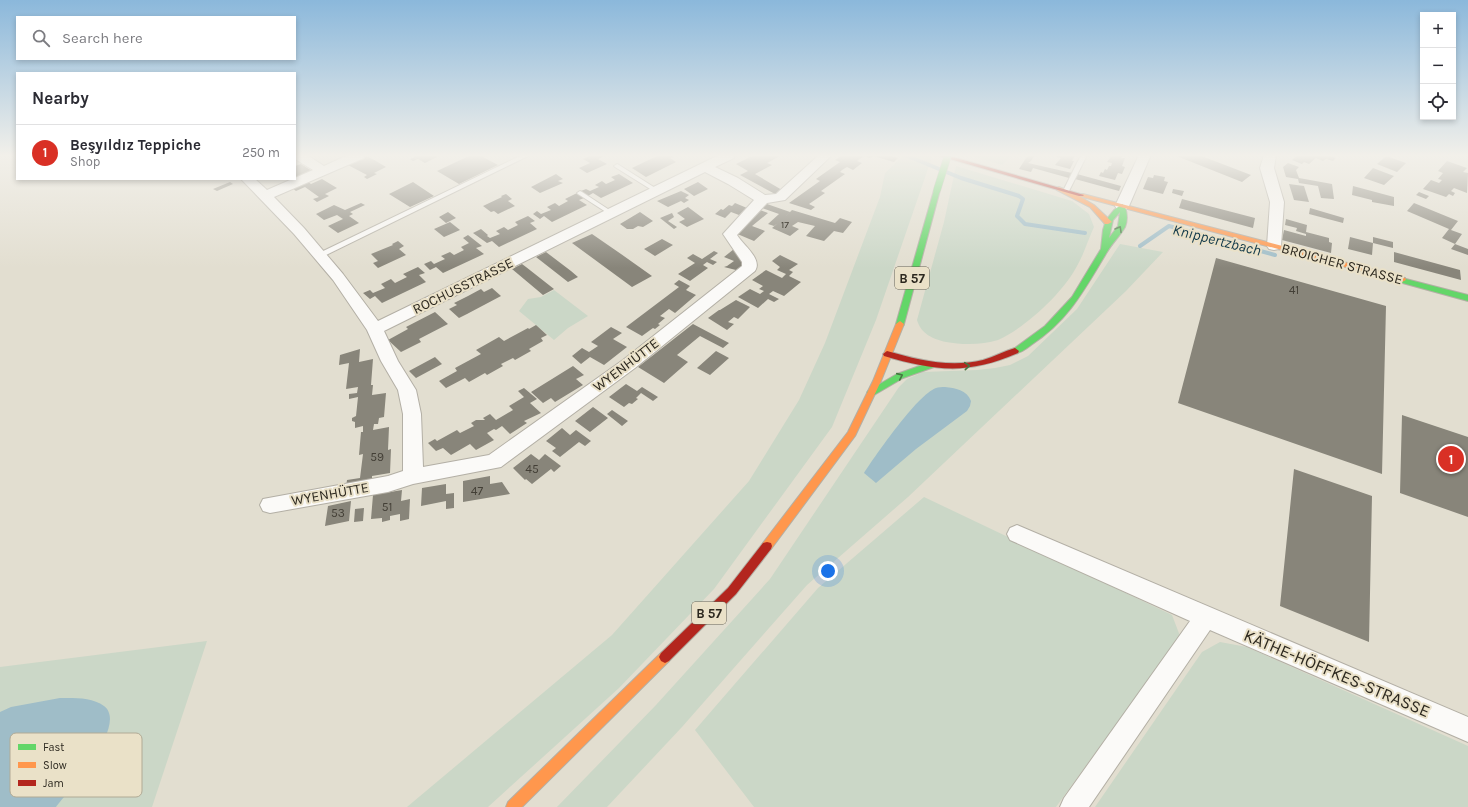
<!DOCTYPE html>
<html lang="en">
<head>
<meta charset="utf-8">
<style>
  :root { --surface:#fff; --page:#f2f2f3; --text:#2b2b33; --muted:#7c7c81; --line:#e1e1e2; --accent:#d93025 }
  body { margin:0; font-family:Karla,sans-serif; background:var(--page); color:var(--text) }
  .controls { position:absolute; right:12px; top:12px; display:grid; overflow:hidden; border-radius:0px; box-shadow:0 2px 6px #0003 }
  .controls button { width:36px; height:36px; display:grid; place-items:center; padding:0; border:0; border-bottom:1px solid var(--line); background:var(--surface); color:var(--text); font:20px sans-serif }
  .you { position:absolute; left:828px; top:571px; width:14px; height:14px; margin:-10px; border:3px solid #fff; border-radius:50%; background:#1a73e8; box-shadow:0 0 0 6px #1a73e833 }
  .badge { display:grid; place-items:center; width:26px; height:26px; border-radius:50%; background:var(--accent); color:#fff; font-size:13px; font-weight:700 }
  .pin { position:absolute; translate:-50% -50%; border:2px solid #fff; box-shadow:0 1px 4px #0006 }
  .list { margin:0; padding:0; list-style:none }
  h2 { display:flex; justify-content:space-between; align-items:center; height:52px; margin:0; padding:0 16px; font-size:17px }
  h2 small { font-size:13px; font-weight:400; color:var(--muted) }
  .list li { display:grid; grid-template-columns:26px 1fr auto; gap:12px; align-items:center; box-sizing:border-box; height:56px; padding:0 16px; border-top:1px solid var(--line) }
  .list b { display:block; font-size:15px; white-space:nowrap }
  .list p { margin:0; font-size:13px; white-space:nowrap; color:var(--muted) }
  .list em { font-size:13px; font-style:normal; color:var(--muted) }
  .icon { flex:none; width:22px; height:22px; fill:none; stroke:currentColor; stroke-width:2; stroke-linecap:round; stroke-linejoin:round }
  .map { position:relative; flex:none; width:1468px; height:807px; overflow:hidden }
  .search { position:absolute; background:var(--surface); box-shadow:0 2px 6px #0003; left:16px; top:16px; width:280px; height:44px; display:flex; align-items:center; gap:10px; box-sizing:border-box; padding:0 14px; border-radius:0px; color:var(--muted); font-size:15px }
  .panel { position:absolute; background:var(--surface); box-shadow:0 2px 6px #0003; left:16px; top:72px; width:280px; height:108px; border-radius:0px }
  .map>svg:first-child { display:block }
  .green { fill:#cbd7c7 }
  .water { fill:#9fbdc8 }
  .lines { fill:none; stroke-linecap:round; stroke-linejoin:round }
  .stream { stroke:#9fbdc8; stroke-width:4 }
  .building { fill:#88857a }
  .lane-casing { stroke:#b3afa5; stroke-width:2 }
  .street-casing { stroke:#b3afa5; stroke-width:2 }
  .fast-casing { stroke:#b3afa5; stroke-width:2 }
  .slow-casing { stroke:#b3afa5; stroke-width:2 }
  .jam-casing { stroke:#b3afa5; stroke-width:2 }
  .lane { fill:#fbfaf8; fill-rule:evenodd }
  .street { fill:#fbfaf8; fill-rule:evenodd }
  .fast { fill:#63d668; fill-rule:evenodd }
  .slow { fill:#ff974d; fill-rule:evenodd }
  .jam { fill:#b3261e; fill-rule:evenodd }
  .fast-bridge-casing { stroke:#b3afa5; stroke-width:8; stroke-linecap:butt }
  .fast-bridge { stroke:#63d668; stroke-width:7 }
  .oneway { stroke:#457640 }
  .labels { text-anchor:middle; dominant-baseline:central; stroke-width:4; stroke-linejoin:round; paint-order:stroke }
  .far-number-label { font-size:10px; fill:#433f36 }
  .number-label { font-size:12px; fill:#433f36 }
  .shield { fill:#eae1c8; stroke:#656052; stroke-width:1 }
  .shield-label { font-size:13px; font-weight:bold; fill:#2c281f }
  .street-label { font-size:14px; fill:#2c281f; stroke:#eae1c8 }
  .water-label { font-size:15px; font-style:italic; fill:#113949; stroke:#eae1c8 }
  .near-street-label { font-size:17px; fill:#2c281f; stroke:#eae1c8 }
  .key { fill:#eae1c8; stroke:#b1aa95; stroke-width:1 }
  .key-label { font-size:11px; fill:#2c281f }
</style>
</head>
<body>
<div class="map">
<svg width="1468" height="807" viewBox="0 0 1468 807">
  <rect width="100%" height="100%" fill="#e2ded0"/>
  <path class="green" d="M904 155H925L932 157 876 320 832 427 714 589 619 688 488 807H407L612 635 749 481 799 400 825 343 880 197 885 173Z
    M969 155H1012L1002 165Z
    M956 166 1072 201 1089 214 1094 227C1088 240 1084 254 1077 266 1063 293 1025 328 998 340 983 345 962 345 946 342 933 339 921 334 917 320L944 222Z
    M1120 244 1163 252 1126 291 908 497 807 585 682 727 607 807H557L656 705 770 579 899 387 907 379 923 372 977 370 995 368 1010 365 1028 356 1077 309Z
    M554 290 588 316 568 328 554 340 519 311 528 299 541 297Z
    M924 497 1172 615 1180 636 1056 807H754L695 730 818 588Z
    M207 641 152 807H0V667Z
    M1220 642 1247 647 1468 746V807H1095L1202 652Z"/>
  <path class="water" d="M945 387C955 388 967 390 971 401L970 406 967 411 916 449 876 483 864 473C876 455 917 395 936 388 938 387 942 387 945 387Z
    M60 698C74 698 92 697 104 706 129 725 68 791 56 807H0V712L11 707Z"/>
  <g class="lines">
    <path class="stream" d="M905 155 961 178 1019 196 1023 199 1017 216 1025 224 1085 233
      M1140 246 1169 226 1275 255"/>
  </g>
  <path class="building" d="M365 155 376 161 386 167 374 173 377 174 367 179 364 177 367 175 346 164Z
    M413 155H441L425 163 418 159 413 161 410 159 415 157Z
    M471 155H486L483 157 498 165 459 184 437 171Z
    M592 155H602L604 156 598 159 607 164 587 173 579 168 590 163 583 159Z
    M659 155H671L674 157 670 158 676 162 646 177 632 168Z
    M754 155H782L767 163 772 165 755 174 782 190 775 194 740 175 748 171 736 164Z
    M843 155H888L898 158 894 162 873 156 869 158 864 156 857 161 862 163 853 170 847 167 842 170 840 172 845 174 821 191 825 193 809 204 815 207 811 210 789 203 820 181 816 179 840 162 835 160Z
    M1028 155H1035L1031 161 1028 163 1072 173 1069 178 1033 168 1031 172 1019 169Z
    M1058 155H1075L1072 161H1074L1070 169 1055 165 1061 158 1057 157Z
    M1112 155H1123L1121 158H1125L1122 166 1125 167 1122 174 1118 173 1115 180 1099 176 1101 172 1103 173 1105 169 1107 170 1109 166H1111L1112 163 1107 162Z
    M1174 155H1199L1251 175 1242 182Z
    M1298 155H1328L1336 158 1333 161 1326 159 1323 161 1316 158 1309 164 1304 162 1302 164 1292 160Z
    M1386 156 1406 163 1397 172 1377 164Z
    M1447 161 1467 168 1463 172 1468 173 1467 193 1454 188 1451 191 1455 193 1453 196 1449 194 1446 197 1423 189 1431 180 1439 183 1442 180 1438 179 1443 173 1438 171Z
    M1288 163 1299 167 1296 170 1299 178 1332 184 1334 199 1321 198 1318 186 1299 183 1298 179 1286 177 1283 167Z
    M301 164 312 171 295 178V166Z
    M1373 168 1394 176 1384 185 1364 178Z
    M556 174 563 179 558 181 563 183 540 193 531 187Z
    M619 174 633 183 601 198 593 193 588 196 581 191 586 189 590 191 599 187 595 185 602 181 606 184 615 180 611 177Z
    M1077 174 1121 186 1119 191 1075 179Z
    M1154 175 1165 177 1164 181 1168 182 1163 194 1143 189 1148 177 1153 178Z
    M322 179 337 188 325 194 329 196 317 202 313 199 319 197 305 187 296 191 292 188 307 181 311 184Z
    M230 182 233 184 217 191 213 189Z
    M413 182 434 196 410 207 389 194Z
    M698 182 708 189 694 196 684 189Z
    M1289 184 1304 186 1309 202 1294 200Z
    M1353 186 1394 197V206L1372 202V200L1352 195Z
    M1173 189 1184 191 1182 196 1172 193Z
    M681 191 689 195 685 198 689 200 684 203 681 201 668 207 657 201Z
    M1419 192 1429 196 1426 199 1416 195Z
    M577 193 584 198 579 200 587 205 552 222 544 216 540 219 533 214 537 211 541 214 551 210 547 207 555 203 559 206 568 201 565 199Z
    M506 194 512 199 508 201 515 206 498 214 494 211 491 212 483 206 502 197 501 196Z
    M1182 199 1255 218 1253 228 1179 208Z
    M361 203 365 205 350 212 353 214 349 216 359 223 338 233 328 226 343 219 337 215 324 220 316 214 334 205 345 210Z
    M735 203 747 208 739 215 731 212 725 218 715 214 721 209 723 210 729 205 732 206Z
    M1414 203 1458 221 1451 230 1462 234 1455 244 1442 238 1449 229 1407 211Z
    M767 204 790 212 786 216 792 210 835 223 840 218 852 222 843 233 834 231 824 241 806 236 815 226 798 222 792 226 799 229 790 236 772 228 778 223 774 226 768 224 779 214 762 208Z
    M688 207 704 219 687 227 679 222 685 219 677 213Z
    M1310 208 1344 218 1343 223 1309 214Z
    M760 210 768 213 752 226 765 231 754 241 735 233Z
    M448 212 456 218 446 223 439 217Z
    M640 212 653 221 643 227 638 226 633 229H627L620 224Z
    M672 213 674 217 668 221 677 227 674 229 660 218Z
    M528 216 535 221 530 223 537 229 499 247 492 241 487 243 473 233 481 229 488 235 487 236 490 238 500 234 496 231 504 227 508 230 518 225 515 222Z
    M1286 219 1307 225 1306 232 1329 238V242L1332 243 1331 253 1282 240 1284 230 1306 236V234L1296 231 1297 228 1285 225Z
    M450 222 460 230 444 237 434 229Z
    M592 234 621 254 652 276 632 287 572 243Z
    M468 235 482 246 476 248 484 254 443 273 436 267 430 270 424 264 431 261 434 264 445 259 441 256 450 252 454 255 464 250 461 247 469 243 463 238Z
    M1350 237 1373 243V237L1393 242V248L1373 243 1372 255 1348 249Z
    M662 239 673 245 655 256 644 249Z
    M398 241 404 246 399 249 406 255 378 268 373 263 378 261 371 254 393 245 392 244Z
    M1455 244 1468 249V255L1451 249Z
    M734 249 746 262 736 270 724 267 727 266 734 261 724 257Z
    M714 251 718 253 710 259 717 262 713 265 707 262 703 265 708 268 690 281 678 274 695 263 687 258 693 254 702 259Z
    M546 252 571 271 578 277 568 282 536 257Z
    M1394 252 1460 270 1461 280 1394 262Z
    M780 255 798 264 789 270 793 272 789 276 801 282 784 296 773 291 769 294 779 299 774 302 768 299 758 308 738 297 750 289 760 294 764 291 759 289 763 286 752 280 766 270 782 278 786 274 777 270 780 267 772 261Z
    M1216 258 1386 306 1382 474 1178 403Z
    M522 264 526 267 554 289 543 295 512 269Z
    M418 267 425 273 419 275 426 282 382 303 375 296 370 299 363 293 370 290 373 293 385 288 381 284 391 279 395 283 407 277 403 274Z
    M679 280 690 286 686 290 696 295 675 313 669 309 660 316 665 318 658 324 660 325 655 329 653 328 642 336 626 327 679 287 674 284Z
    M492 288 501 296 467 314 459 318 449 309 457 305 454 303 468 296 481 289 484 292Z
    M736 300 750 307 738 319 734 317 728 322 734 324 727 330 708 318 719 310H720Z
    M435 312 448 324 419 339 421 342 401 352 388 340 408 329 406 327Z
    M693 324 729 343 723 348 700 336 677 355 688 362 664 383 638 367Z
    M536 325 547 335 541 338 543 341 529 349 531 351 515 360 513 358 501 364 503 366 487 375 485 373 469 382 465 378 446 388 439 381 457 371 455 368 481 354 476 350 499 337 504 341 528 328 529 329Z
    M611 327 622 333 613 339 627 347 604 365 590 357 581 364 572 356 582 348 589 352 598 346 591 342Z
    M360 349 359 362 373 359 371 385H373L372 395 386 393 384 417 379 418 378 424H374L373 430 389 427 388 450 391 449 390 473 372 476V482L346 487 347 480 360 478 363 454 359 455 361 432H363V426L355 428V422L352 421V418L356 416 358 397 349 399V394L357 393 358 387 346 389 349 363 339 365 340 355Z
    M716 351 729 358 710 375 697 368Z
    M435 357 442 364 416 378 409 371Z
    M573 366 584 375 576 379 583 385 555 402 551 398 543 403 531 392Z
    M626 384 637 391 642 387 658 397 653 401 641 393 636 398 638 399 632 404 629 403 624 407 609 397Z
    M524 388 537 399 530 403 541 413 524 421 527 423 510 434 502 426 496 430 494 429 487 433 494 440 476 450 470 444 451 455 443 448 436 451 428 443 435 439 437 441 457 430 460 433 474 426 471 423 476 420H485L483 418 490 414 496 420 513 410 509 406 524 397 518 391Z
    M593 407 608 418 590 432 575 421Z
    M612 410 628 421 622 426 607 414Z
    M1402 415 1468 437V517L1400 493Z
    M562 428 570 435 576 430 591 441 585 446 579 442 560 457 552 451 556 448 546 441Z
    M531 454 539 460 545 454 561 466 554 472 551 469 532 484 526 479 525 480 513 468Z
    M1294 469 1372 496 1369 642 1280 606Z
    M490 476V484L502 482 510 494 463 502V481Z
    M446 484V494L454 493V508L446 509V501L421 506 422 488Z
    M402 490 401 501 410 499 409 519 400 521V514L390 516V520L382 522V518L371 519 373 495Z
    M351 501 349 521 325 526 328 506Z
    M364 508 363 521 354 522 355 509Z"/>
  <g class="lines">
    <g class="lane-casing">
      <path id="lane" d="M522 155H530L322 257H319L315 255Z
        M1081 155H1087L1069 191 1068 192H1064L1063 191Z
        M617 164 619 165 660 191 659 192H655L615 167 614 166Z
        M580 191 582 192 614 213 613 214H609L578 194 577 193Z"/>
    </g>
    <g class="street-casing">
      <path id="street" d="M295 155H307L324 166 348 155H365L364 158 274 197 304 228 343 274 378 321 719 155H735L734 158 715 167 738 178 765 195 776 194 819 155H832L785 200 767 203 737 235C743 245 763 259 755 271L635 368 501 467 413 484 388 492 270 513 263 511 260 505 263 499 388 476 403 471V414L398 390 381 361 367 330 333 280 294 234 241 179H255L267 190 313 170 295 159ZM705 172 728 184 754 200 723 234 742 262V266L623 360 489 455 423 467 421 414 416 390 398 361 384 331Z
        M1137 155H1149L1150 157 1129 206 1127 209 1122 210 1117 209 1115 206 1138 157Z
        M1264 155H1276L1274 168 1284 202 1281 246 1279 249 1274 250 1269 249 1267 246 1270 202 1260 168Z
        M1017 525 1468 717V742L1210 630 1089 807H1060L1064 798 1190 621 1010 540 1007 534 1010 528Z"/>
    </g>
    <g class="fast-casing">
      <path id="fast" d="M937 188 940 190 904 324 903 326H897L896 324 934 190Z
        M1122 204 1125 206C1127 213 1128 220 1125 227 1120 236 1112 243 1107 252 1084 290 1069 320 1031 345 1026 349 1018 355 1012 353L1011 351 1045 326 1072 297 1101 249 1103 230 1106 220 1114 210ZM1120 212 1118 226 1109 238 1113 220Z
        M1399 278H1402L1468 295V301L1399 282 1398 280Z
        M931 362 934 363 935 365 934 367 903 378 874 395H868L867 393 868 391 897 374Z"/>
    </g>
    <g class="slow-casing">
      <path id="slow" d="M1059 187 1079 196V194H1083L1405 278 1406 280 1402 282 1079 196 1094 205 1112 222 1108 224H1105L1090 207 1057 190V188Z
        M900 321 904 324 881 381 855 436 771 549 767 550 763 549 762 546 763 543 848 432 873 381 896 324Z
        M665 651 669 653 671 657 669 661 522 807H506L508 802 661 653Z"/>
    </g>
    <g class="jam-casing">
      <path id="jam" d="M936 155H946L1084 195 1083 196H1079Z
        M1015 348 1019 351 1018 353C967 375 936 371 884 356L883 354 887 351C918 360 950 368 983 360 994 357 1004 351 1015 348Z
        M767 542 771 543 772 546 771 549 736 594 669 661 665 663 661 661 659 657 661 653 728 588 763 543Z"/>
    </g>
    <use href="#lane" class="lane"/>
    <use href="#street" class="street"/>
    <use href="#fast" class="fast"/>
    <use href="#slow" class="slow"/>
    <use href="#jam" class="jam"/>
    <g class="fast-bridge-casing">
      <path id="fast-bridge" d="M937 190 948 155"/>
    </g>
    <use href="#fast-bridge" class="fast-bridge"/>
  </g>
  <defs><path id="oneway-chevron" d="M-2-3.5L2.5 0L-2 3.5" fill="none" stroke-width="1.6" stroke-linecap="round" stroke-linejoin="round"/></defs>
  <g class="oneway">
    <use href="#oneway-chevron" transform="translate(1119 229) rotate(-60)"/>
    <use href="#oneway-chevron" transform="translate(967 366) rotate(-5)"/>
    <use href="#oneway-chevron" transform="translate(900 376) rotate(-24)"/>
  </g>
  <linearGradient id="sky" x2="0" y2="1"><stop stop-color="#8bb8db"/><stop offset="0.58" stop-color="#f2f0ea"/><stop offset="1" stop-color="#f2f0ea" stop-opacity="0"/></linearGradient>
  <rect width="1468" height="268" fill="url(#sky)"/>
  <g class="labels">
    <g class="far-number-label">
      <text x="785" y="225">17</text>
    </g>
    <g class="number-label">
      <text x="1294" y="290">41</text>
      <text x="377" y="457">59</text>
      <text x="532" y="469">45</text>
      <text x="477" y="491">47</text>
      <text x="387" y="507">51</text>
      <text x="338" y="513">53</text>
    </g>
    <g class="shield">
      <rect x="895" y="267" width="34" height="22" rx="3"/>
      <rect x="692" y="602" width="34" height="22" rx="3"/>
    </g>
    <g class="shield-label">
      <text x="912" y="278">B 57</text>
      <text x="709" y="613">B 57</text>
    </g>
    <g class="street-label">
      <text transform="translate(1342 264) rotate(15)">BROICHER STRASSE</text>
      <text transform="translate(463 286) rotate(-26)">ROCHUSSTRASSE</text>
      <text transform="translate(626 365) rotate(-37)">WYENHÜTTE</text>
      <text transform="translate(330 494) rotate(-10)">WYENHÜTTE</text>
    </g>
    <g class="water-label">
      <text transform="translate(1217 240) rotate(14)">Knippertzbach</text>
    </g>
    <g class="near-street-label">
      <text transform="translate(1337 673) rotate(23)">KÄTHE-HÖFFKES-STRASSE</text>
    </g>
  </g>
  <rect x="10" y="733" width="132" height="64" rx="6" class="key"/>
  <rect x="18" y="744" width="18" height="6" fill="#63d668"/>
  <rect x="18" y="762" width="18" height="6" fill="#ff974d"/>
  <rect x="18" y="780" width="18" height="6" fill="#b3261e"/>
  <g class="key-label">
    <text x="43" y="751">Fast</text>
    <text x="43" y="769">Slow</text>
    <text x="43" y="787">Jam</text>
  </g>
</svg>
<div class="controls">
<button>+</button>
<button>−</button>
<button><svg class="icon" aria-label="locate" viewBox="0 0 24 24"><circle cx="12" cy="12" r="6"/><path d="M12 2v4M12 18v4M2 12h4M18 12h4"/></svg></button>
</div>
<div class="you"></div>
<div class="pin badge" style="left:1451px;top:459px">1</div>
<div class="search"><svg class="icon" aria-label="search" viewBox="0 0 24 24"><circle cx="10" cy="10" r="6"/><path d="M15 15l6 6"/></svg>Search here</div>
<section class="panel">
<h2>Nearby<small></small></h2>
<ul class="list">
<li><span class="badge">1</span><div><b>Beşyıldız Teppiche</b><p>Shop</p></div><em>250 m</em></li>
</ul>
</section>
</div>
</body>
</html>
